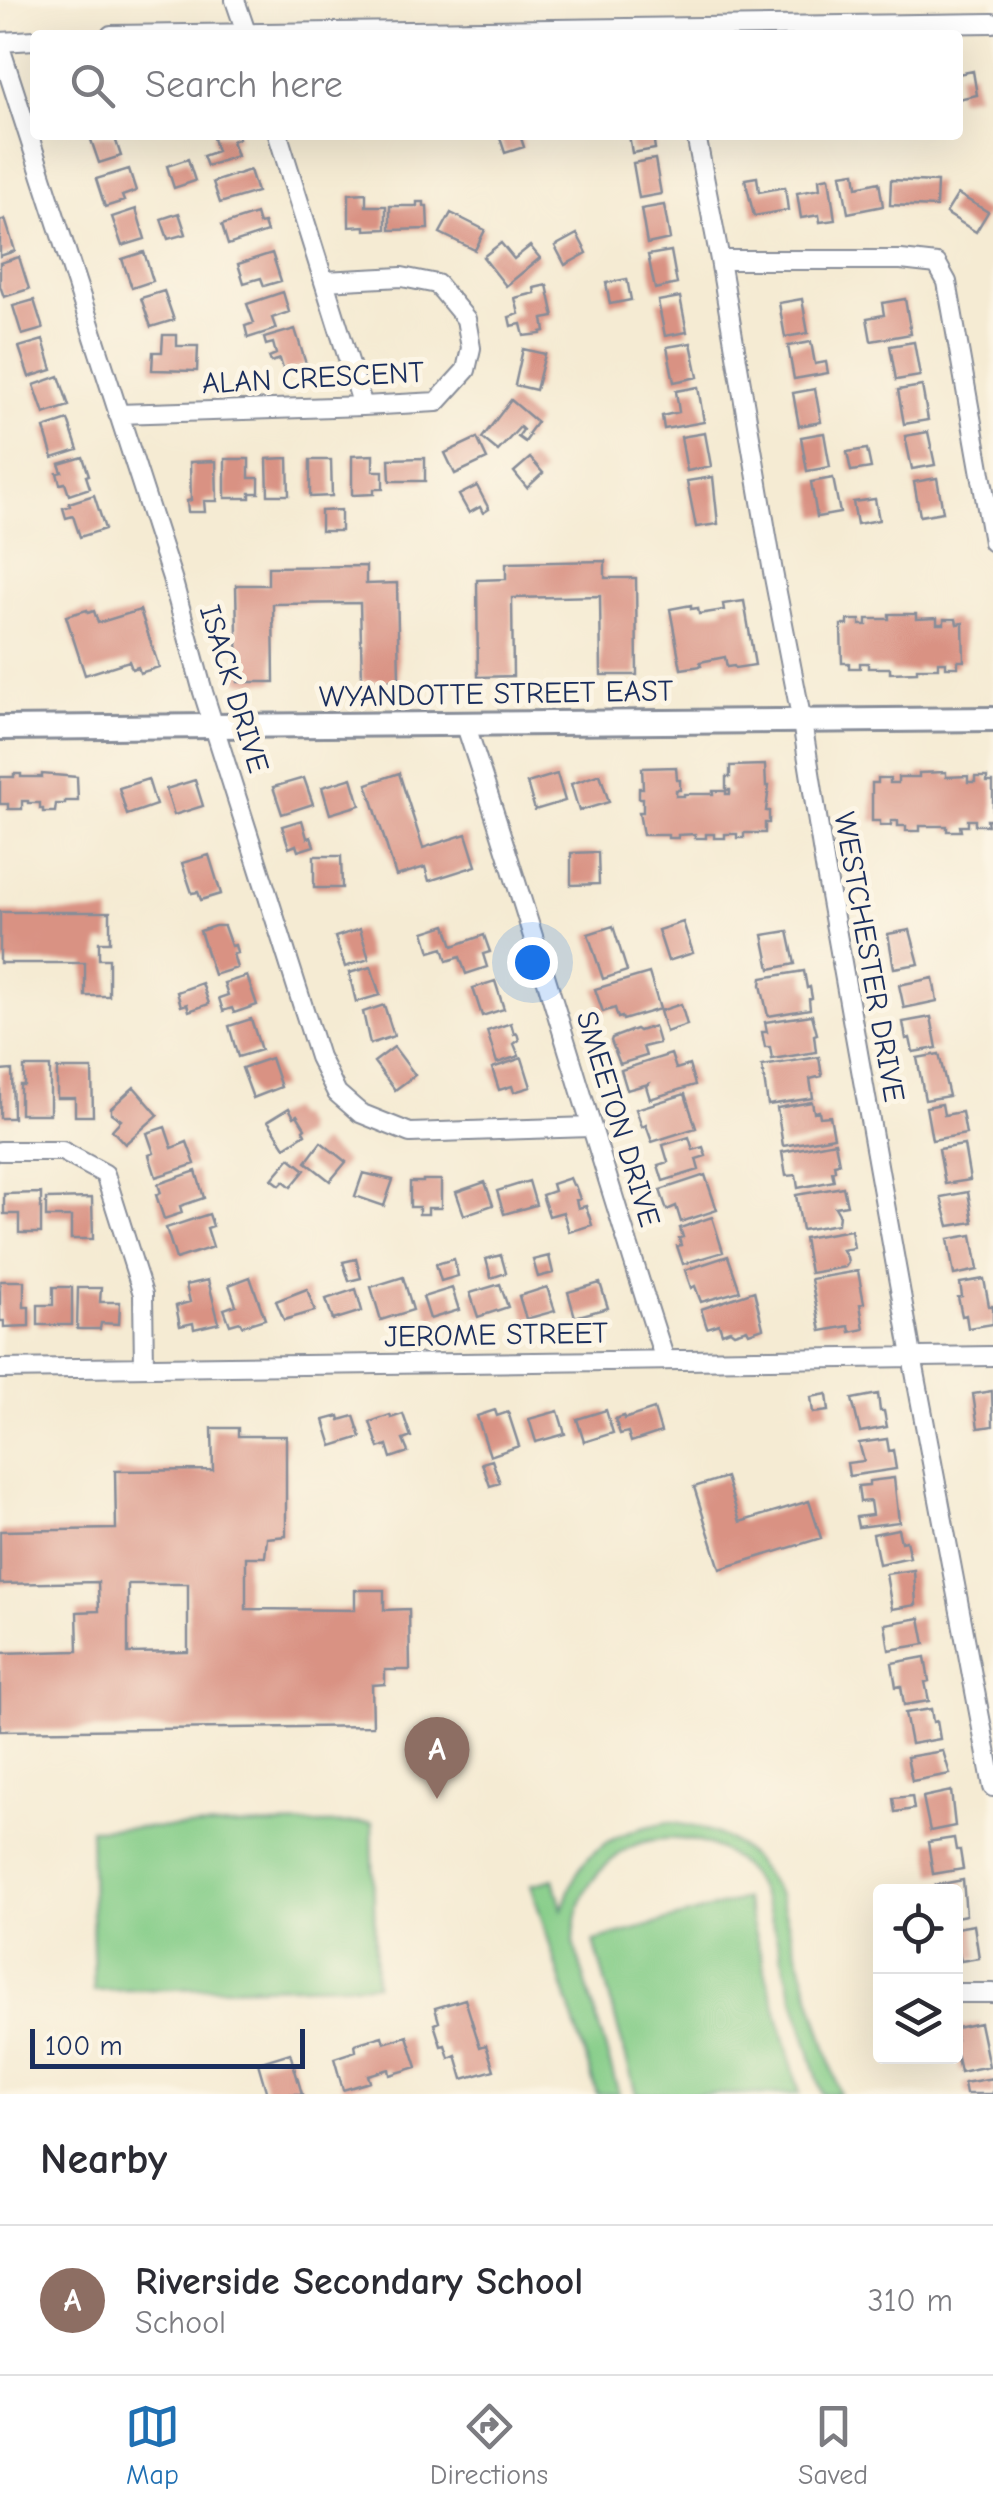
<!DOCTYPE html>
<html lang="en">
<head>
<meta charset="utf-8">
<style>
  :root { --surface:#fff; --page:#f7f7f7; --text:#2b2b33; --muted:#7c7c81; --line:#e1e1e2; --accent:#1f6fb2 }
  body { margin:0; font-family:"Comic Neue",sans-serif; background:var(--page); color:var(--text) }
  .controls { position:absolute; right:30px; bottom:30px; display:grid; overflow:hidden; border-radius:10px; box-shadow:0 10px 40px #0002 }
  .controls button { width:90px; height:90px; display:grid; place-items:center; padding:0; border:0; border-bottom:2px solid var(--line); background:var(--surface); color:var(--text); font:50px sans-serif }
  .scale { position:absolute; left:30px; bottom:25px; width:275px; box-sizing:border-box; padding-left:10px; border:5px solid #1b2f5e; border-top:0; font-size:28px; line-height:35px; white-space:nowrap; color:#1b2f5e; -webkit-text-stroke:8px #fcf5e5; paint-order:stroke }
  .you { position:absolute; left:532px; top:962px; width:35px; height:35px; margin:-25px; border:8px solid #fff; border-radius:50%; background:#1a73e8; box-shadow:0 0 0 15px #1a73e833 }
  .badge { display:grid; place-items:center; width:65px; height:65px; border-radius:50%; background:var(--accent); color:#fff; font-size:32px; font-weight:700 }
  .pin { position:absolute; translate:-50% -82px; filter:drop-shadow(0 2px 5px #0008) }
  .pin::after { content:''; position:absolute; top:52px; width:35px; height:30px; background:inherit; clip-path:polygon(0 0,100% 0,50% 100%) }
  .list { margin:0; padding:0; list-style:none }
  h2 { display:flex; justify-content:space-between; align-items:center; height:130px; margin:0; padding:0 40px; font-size:42px }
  h2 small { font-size:32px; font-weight:400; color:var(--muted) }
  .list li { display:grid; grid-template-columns:65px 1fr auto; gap:30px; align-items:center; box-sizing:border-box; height:150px; padding:0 40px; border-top:2px solid var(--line) }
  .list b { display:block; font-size:38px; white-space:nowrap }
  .list p { margin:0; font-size:32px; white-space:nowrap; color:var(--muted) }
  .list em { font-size:32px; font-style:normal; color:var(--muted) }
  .icon { flex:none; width:55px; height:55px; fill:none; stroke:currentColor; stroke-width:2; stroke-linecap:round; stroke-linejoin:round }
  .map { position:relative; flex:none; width:993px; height:2094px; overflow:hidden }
  .search { position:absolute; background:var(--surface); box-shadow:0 10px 40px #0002; left:30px; right:30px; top:30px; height:110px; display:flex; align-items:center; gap:25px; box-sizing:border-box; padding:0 35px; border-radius:10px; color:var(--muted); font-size:38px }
  .sheet { height:280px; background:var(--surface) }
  nav { display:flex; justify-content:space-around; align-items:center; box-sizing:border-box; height:140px; border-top:2px solid var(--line); background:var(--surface); font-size:28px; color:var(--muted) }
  nav a { display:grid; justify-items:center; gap:5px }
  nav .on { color:var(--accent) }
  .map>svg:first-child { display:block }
  .green { fill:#86cd89; stroke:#507e74; stroke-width:2.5 }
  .building { fill:#d99283; fill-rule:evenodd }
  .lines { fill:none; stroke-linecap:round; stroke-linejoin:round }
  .minor-casing { stroke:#888d98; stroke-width:22 }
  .tertiary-casing { stroke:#888d98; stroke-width:28 }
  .minor { stroke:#fff; stroke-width:18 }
  .tertiary { stroke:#fff; stroke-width:22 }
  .labels { text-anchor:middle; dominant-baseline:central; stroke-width:10; stroke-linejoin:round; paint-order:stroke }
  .street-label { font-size:30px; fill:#1b2f5e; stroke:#fcf5e5 }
</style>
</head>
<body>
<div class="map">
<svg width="993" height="2094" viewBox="0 0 993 2094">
  <rect width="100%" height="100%" fill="#fcf5e5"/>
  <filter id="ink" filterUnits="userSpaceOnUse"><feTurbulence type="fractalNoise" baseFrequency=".01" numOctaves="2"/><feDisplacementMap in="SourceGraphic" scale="20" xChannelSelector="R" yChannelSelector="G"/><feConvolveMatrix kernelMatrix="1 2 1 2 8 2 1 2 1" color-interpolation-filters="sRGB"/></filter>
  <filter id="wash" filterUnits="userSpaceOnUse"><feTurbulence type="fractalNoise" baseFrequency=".0048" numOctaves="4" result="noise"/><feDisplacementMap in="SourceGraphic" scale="40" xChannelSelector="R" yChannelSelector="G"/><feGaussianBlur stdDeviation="2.25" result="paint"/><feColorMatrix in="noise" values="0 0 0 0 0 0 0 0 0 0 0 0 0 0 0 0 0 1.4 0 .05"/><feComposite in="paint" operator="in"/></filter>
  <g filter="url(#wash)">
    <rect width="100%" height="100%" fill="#f5ebd3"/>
    <path class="green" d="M668 1822C729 1831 747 1845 780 1896L840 2094H822C809 2050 796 2006 783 1962 775 1934 769 1901 751 1876 735 1854 706 1840 679 1839 660 1838 637 1841 621 1853 589 1876 574 1903 574 1943L619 2094H597L531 1885 554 1879 562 1909C566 1900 569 1888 574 1879 593 1841 630 1829 668 1822Z
      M372 1823 376 1984 94 1991 90 1829Z
      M745 1899 800 2094H636L594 1941Z"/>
    <g id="blocks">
      <path class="building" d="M973 71 977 95 958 99V74Z
        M96 135H114L121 156 99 163 90 137Z
        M212 135H238L239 138 232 141 237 156 207 166 203 156 217 151Z
        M499 135H520L524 147 505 153Z
        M629 135H653L655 149 632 153Z
        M188 159 195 181 174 188 167 166Z
        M655 159 661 194 639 198 633 163Z
        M129 169 136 191 122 196 124 201 105 207 96 179Z
        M250 170 257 192 220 203 213 182Z
        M855 172 857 187 879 182 883 206 848 213 841 174Z
        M757 177 759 192 785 187 788 210 754 216 745 179Z
        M829 177 835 220 820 222 819 215 801 218 797 193 820 189 819 179Z
        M891 180 937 182 936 207 890 205Z
        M366 193V206H386V229L365 230V226L349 227V194Z
        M958 194 988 212 976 232 946 213Z
        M417 202H424V206H427L428 229 390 230V206H417Z
        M664 205 670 239 647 244 641 209Z
        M136 209 145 239 122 246 112 217Z
        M179 213 186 234 168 239 161 219Z
        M451 213 485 230 475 250 440 233Z
        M256 214 259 224 264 223 267 232 228 245 222 225Z
        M5 219 15 251 0 256V221Z
        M577 234 587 253 565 265 555 246Z
        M501 243 514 259 530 246 540 258 506 286 483 257Z
        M671 251 677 284 655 289 648 255Z
        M144 252 153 281 132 288 122 259Z
        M272 253 281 281 264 286 261 278 244 283 238 264Z
        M19 257 29 289 4 297 0 286V263Z
        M627 279 631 300 610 304 606 283Z
        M547 285 554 317 543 319 545 331 541 332V334L524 336 521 324 511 326 509 317 519 314 515 298 535 293 534 288Z
        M164 291 174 320 151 327 141 298Z
        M283 292 289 312 272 318 276 329 248 338 245 326 254 323 247 304Z
        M680 297 687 332 665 336 658 301Z
        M802 299 808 333 785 337 779 303Z
        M905 299 911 334 871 341 867 318 884 315 882 303Z
        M34 300 43 329 22 335 13 306Z
        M295 329 306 364 284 372 280 359 271 362 269 357 276 354 273 343 266 345 264 338Z
        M163 335H177V346H198L197 371 152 370 153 352H162Z
        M43 340 52 370 29 377 19 347Z
        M811 342 815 364 826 362 828 373 794 379 788 346Z
        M914 342 920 376 896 380 890 346Z
        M691 343 698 377 674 382 667 347Z
        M523 349 545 354 536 390 515 385Z
        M59 376 69 406 44 414 34 385Z
        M922 386 928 420 904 424 898 390Z
        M698 387 704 422 664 429 662 416 679 412 676 391Z
        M815 389 821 422 799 426 793 393Z
        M511 400 537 422 528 434 530 435 525 442 518 437 523 430 520 427 498 451 482 438Z
        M68 420 78 450 53 458 44 428Z
        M928 432 935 465 912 469 905 436Z
        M705 433 711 466 687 471 681 437Z
        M824 433 830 467 807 471 801 437Z
        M477 438 487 459 455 474 445 453Z
        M867 449 871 468 851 471 847 452Z
        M373 455V471H383V489H374V494L352 495V456Z
        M83 457 89 475 86 476 90 488 69 495 65 483 60 484 57 473 62 472 59 464Z
        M288 458 289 495H268L267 459Z
        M425 458V481H390L389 459Z
        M530 458 543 473 527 488 514 472Z
        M225 459H249V478H259V493H250V498H225Z
        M310 460H331L332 496 310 497Z
        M216 461 217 501H204L205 512H188L187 501 191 500 190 462Z
        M713 477 718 524 696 527 687 481Z
        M833 478 840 513 817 517 811 482Z
        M937 478 943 512 920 516 914 482Z
        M477 486 489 509 483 513 480 507 469 513 459 495Z
        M94 495 105 529 80 537 73 516 66 518 63 508 70 506 69 503Z
        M875 499 879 520 857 524 853 502Z
        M341 510V531H321V511Z
        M605 561V578H636L637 675H601L600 596 512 598 513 676 478 677 477 580 506 579V563Z
        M366 566V584L397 583 399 680 362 681 360 603 273 604 274 682H238L236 585H268V567Z
        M744 601 755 665 735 668 734 666 727 667 725 657 700 662 701 666 681 669 670 609 691 605V609L698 608 699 614 724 610 723 604Z
        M87 610 88 613 94 611 98 623 140 610 159 667 140 673 138 667 132 669 129 661 85 675 66 616Z
        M889 614H916V619L937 618V624H944V619H956L957 624 963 623 964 661H958V667H946V662H938V668H917V672L890 673V668H868V663H860V668H849V663H842L841 625H848V620H860V625H867V619H889Z
        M765 765 766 786H769L766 811H769V823H765V833H744V838H737V834H725V838H714V834H706V838H695V834L678 835V838H668V835H643L639 812H643V798H639V788H643L642 768 676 767 677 780H680V790H676V796H684V794H713V791H726V794H730V790H726V777H730V766Z
        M946 772V777L968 776V782H975V777H987V782H993V820H987L988 825H975V820H968V826H960L961 831H947V826H920V831H906V826H898V821H891V825H880V821H872V783H878V778H890V783H898V777H919V773Z
        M399 773 423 848 466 834 476 866 429 881 425 867 396 876 367 784Z
        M14 774H21V777H42V774L77 777 78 801H65V804H56L55 812H43V809H40V803H28V801H22V809H8V804H0V777H14Z
        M557 774 565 801 535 810 527 783Z
        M600 774 609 802 579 811 571 784Z
        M304 778 313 804 282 814 273 787Z
        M352 778 360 805 330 814 322 787Z
        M148 779 156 805 127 815 119 788Z
        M195 780 203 806 174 815 166 789Z
        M302 820 307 838 311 837 314 846 298 851 296 845 289 848 282 826Z
        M598 852 599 884 571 885V853Z
        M209 855 221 894 201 900 198 892 192 893 182 863Z
        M314 856H341L342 888H314Z
        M0 912H110V942H99V959H109V996H85V963H0Z
        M683 922 693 953 668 961 658 930Z
        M446 925 453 946 484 935 490 952 483 954 487 967 466 974 460 957 447 961 443 948 430 952 424 932Z
        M215 926H224L231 946 235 945 237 953 233 954 237 968 214 975 200 931Z
        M613 926 627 971 603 979 588 934Z
        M360 929 369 959 345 967 335 937Z
        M910 930 919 964 894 968 888 934Z
        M788 931 795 964 770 969 763 935Z
        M371 967 380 995 356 1002 349 973Z
        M804 971 807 988 810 987 812 998 809 999 810 1009 768 1016 761 985 762 978Z
        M649 973 660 1009 623 1020 622 1017 618 1018 615 1008 603 1012 595 989Z
        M247 976 257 1005 234 1013 232 1008 223 1011 219 998 228 995 224 983Z
        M933 978 937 1001 904 1008 899 985Z
        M495 981 504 1009 482 1016 473 988Z
        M202 983 209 1004 189 1011 187 1004 181 1006 177 992Z
        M681 1004 687 1025 666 1032 660 1011Z
        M384 1005 394 1036 370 1044 363 1012Z
        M812 1015 817 1034 814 1035 816 1052 772 1059 770 1047H765L762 1032H767L765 1022Z
        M931 1017 937 1048 913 1052 910 1038 906 1039 903 1022Z
        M251 1019 261 1050 238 1057 229 1026Z
        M511 1023 514 1034 517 1033 519 1040 514 1044 519 1056 497 1063 487 1031Z
        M654 1026 659 1043 643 1047 646 1056 620 1064 611 1041 612 1038 636 1029 639 1031Z
        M394 1047 415 1075 395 1090 374 1062Z
        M671 1054 676 1069 689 1065 695 1085 650 1099 646 1086 648 1084 627 1090 621 1070Z
        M939 1054 949 1096 925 1100 917 1058Z
        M819 1057 822 1076 810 1079 813 1098 768 1105 762 1066Z
        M271 1058 281 1087 253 1098 242 1068Z
        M522 1058 531 1087 514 1092 512 1086 499 1090 492 1068Z
        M24 1067H50V1114H20V1085H24Z
        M57 1069H92L93 1116H75V1098H57Z
        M12 1070 13 1118H0V1071Z
        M134 1087 158 1115 125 1144 112 1130 121 1120 111 1113V1108Z
        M685 1094 696 1128 652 1142 646 1125 642 1127 636 1109Z
        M812 1102 814 1112 819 1111 820 1117 830 1116 834 1137 783 1146 777 1108Z
        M942 1104 944 1115 962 1112 966 1134 932 1140 926 1107Z
        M289 1108 294 1117 297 1115 305 1128 303 1130 305 1134 285 1147 268 1121Z
        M165 1127 172 1148 187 1142 195 1164 156 1177 149 1155 154 1153 147 1133Z
        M689 1137 693 1150 703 1147 706 1156 696 1159 699 1170 663 1181 658 1165 668 1162 663 1145Z
        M321 1142 346 1162 330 1181 306 1162Z
        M835 1142 839 1163 834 1164 835 1170 832 1171 834 1181 798 1188 796 1175 786 1176 782 1152Z
        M964 1145 970 1180 945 1184 939 1149Z
        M290 1158 305 1170 291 1187 284 1181 280 1185 272 1179Z
        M196 1171 204 1198 180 1206 182 1213 164 1219 156 1195 161 1193 158 1184Z
        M363 1173 393 1180 384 1206 355 1196Z
        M705 1175 717 1210 681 1222 676 1206 667 1210 660 1190Z
        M570 1178 573 1185H575L580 1199 576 1200 578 1208 586 1206 592 1225 569 1232 563 1212 549 1216 542 1195 554 1191 552 1184Z
        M423 1180H441V1208H428V1214H419V1207H410V1182H423Z
        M529 1181 536 1205 504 1214 497 1191Z
        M485 1182 493 1205 464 1215 456 1192Z
        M843 1187 847 1205 835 1207 839 1214 838 1224 802 1230 796 1195Z
        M968 1192 973 1222 949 1226 941 1197Z
        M41 1193V1233H19V1214H4V1194Z
        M92 1198 93 1239H71V1217H46V1199Z
        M209 1214 213 1226 207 1228 213 1247 176 1259 166 1228Z
        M712 1217 723 1252 683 1264 677 1246 681 1245 679 1238 683 1237 680 1228Z
        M851 1230 854 1248 842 1250 847 1257 848 1263 845 1267 810 1273 804 1238Z
        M972 1235 978 1270 954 1275 948 1239Z
        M501 1255 506 1273 491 1278 486 1259Z
        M549 1256 553 1273 538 1277 533 1260Z
        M728 1256 740 1291 701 1302 695 1286 691 1288 685 1270Z
        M356 1259 361 1278 349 1281 343 1262Z
        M454 1259 458 1276 441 1281 436 1264Z
        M858 1271 864 1303 860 1304 864 1329 850 1332 849 1326 821 1331 811 1279Z
        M250 1277 265 1319 242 1326 240 1322 230 1325 224 1309 236 1305 229 1285Z
        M403 1277 413 1310 381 1320 371 1287Z
        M984 1279 989 1306H993V1324L968 1328 966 1315 962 1316 958 1297 962 1296 960 1283Z
        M208 1280 219 1323 194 1329 193 1323 180 1326 176 1306 190 1302 186 1285Z
        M0 1281H24V1307H29V1326L4 1327V1321H0Z
        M600 1283 608 1308 575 1317 568 1292Z
        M500 1284 508 1307 478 1317 470 1293Z
        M53 1287H72V1325H38V1305H53Z
        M547 1287 555 1311 526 1319 519 1296Z
        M78 1288H101L100 1302H120L119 1324 101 1323 100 1329H77Z
        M452 1288 459 1310 430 1319 423 1297Z
        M307 1289 315 1311 284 1320 276 1301Z
        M356 1289 362 1311 333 1320 326 1299Z
        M754 1291 763 1328 749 1333 747 1329 734 1333 730 1330 722 1333 719 1324 707 1328 701 1309Z
        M992 1391 993 1426 978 1428 973 1394Z
        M827 1394 829 1411 813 1413 811 1397Z
        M878 1394 880 1411H884L887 1427 860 1432 852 1399Z
        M654 1409 661 1432 631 1442 628 1432 620 1434 615 1419 624 1416V1419Z
        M495 1410 497 1416 508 1412 519 1446 490 1456 477 1416Z
        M606 1410 613 1433 584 1442 577 1419Z
        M558 1411 565 1434 536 1442 529 1419Z
        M403 1414 411 1437 403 1440 408 1452 391 1458 387 1445 379 1448 370 1422 390 1415 391 1418Z
        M339 1416 340 1420 354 1416 361 1437 332 1446 324 1420Z
        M212 1428H238V1436H286V1536L267 1538 265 1557H246V1609L355 1610V1590H384V1610L409 1609 410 1670H385V1684L372 1685 373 1726 0 1731V1653L78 1651 77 1612 99 1611 98 1582 0 1584V1531L116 1529 115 1471 213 1470ZM128 1584H188V1652L128 1653Z
        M887 1439 889 1451 893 1450 896 1469 849 1476 847 1463 864 1461 859 1443Z
        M492 1460 500 1483 490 1486 482 1463Z
        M726 1477 740 1522 809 1501 821 1538 720 1569 694 1487Z
        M894 1478 899 1522 858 1527 856 1517 872 1515 870 1501 860 1502 858 1486 869 1485V1481Z
        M898 1529 901 1542 906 1541 910 1557 879 1564 873 1534Z
        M914 1570 916 1605 892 1609 886 1574Z
        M920 1618 925 1644 889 1650 885 1624Z
        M925 1657 929 1681 925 1682 929 1701 904 1705 901 1686 896 1687 892 1663Z
        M931 1709 933 1722 937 1721 940 1739 911 1744 905 1713Z
        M943 1751 950 1774 912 1781 907 1757Z
        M951 1791 955 1826 930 1831 923 1797Z
        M912 1796 914 1809 895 1812 893 1798Z
        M954 1838 956 1850H960L963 1869 933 1874 928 1842Z
        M963 1880 966 1915 956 1917V1892H938L936 1885Z
        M974 1925 979 1958 961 1961 959 1953H956V1928Z
        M465 1999 480 2047 486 2045 494 2070 463 2079 456 2055 449 2058 445 2045 441 2046 434 2024 439 2022 435 2008Z
        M980 2023 989 2066 960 2072 956 2053V2028Z
        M382 2036 384 2043 407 2036 417 2067 390 2075 389 2069 368 2075 370 2082 343 2090 334 2058 356 2051 355 2044Z
        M290 2053 302 2094H267L258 2063Z
        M993 2078V2094H966L964 2083Z"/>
    </g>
  </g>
  <g filter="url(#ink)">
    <use href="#blocks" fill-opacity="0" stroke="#888d98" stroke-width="2.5"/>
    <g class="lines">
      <g class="minor-casing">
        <path id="minor" d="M235 0 247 35
          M111 35 993 23
          M0 42 35 40
          M0 47 172 578 203 692 319 1057 337 1093 360 1113 410 1133 591 1127
          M278 135 363 406
          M696 135 720 260 773 572 802 722 825 867 912 1356 993 1787
          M720 260H901L937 264 947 282 993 542
          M118 414 363 406 437 402 466 370 471 348 466 319 437 284 402 277 324 281
          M465 723C535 934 596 1148 665 1360
          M0 1151H62L105 1174 143 1294 144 1367
          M0 1369 993 1356
          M956 1993H993"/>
      </g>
      <g class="tertiary-casing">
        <path id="tertiary" d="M0 728 993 719"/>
      </g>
      <use href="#minor" class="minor"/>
      <use href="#tertiary" class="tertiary"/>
    </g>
  </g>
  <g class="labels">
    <g class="street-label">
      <text transform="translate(313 378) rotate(-3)">ALAN CRESCENT</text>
      <text transform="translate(234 689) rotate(73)">ISACK DRIVE</text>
      <text transform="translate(496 694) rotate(-1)">WYANDOTTE STREET EAST</text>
      <text transform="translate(869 957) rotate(80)">WESTCHESTER DRIVE</text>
      <text transform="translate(618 1119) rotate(73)">SMEETON DRIVE</text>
      <text transform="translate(496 1335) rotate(-1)">JEROME STREET</text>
    </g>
  </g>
</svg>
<div class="controls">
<button><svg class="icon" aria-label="locate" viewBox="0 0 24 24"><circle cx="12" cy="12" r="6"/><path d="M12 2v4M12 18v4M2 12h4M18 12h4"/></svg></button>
<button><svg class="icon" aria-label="layers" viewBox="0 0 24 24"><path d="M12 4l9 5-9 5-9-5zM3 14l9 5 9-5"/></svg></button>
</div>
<div class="scale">100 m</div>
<div class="you"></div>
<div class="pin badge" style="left:437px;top:1799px;background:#8d6e63">A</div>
<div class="search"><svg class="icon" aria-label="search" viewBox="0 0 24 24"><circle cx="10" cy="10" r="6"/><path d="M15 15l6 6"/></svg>Search here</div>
</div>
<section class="sheet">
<h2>Nearby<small></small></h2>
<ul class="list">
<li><span class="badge" style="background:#8d6e63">A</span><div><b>Riverside Secondary School</b><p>School</p></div><em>310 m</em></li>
</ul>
</section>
<nav>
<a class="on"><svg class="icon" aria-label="map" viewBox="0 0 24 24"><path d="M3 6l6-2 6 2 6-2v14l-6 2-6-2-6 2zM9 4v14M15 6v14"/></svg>Map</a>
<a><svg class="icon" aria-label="directions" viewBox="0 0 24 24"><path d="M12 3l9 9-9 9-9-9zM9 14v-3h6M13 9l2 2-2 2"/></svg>Directions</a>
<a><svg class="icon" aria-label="saved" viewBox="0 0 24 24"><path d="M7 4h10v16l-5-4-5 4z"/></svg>Saved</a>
</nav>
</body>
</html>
